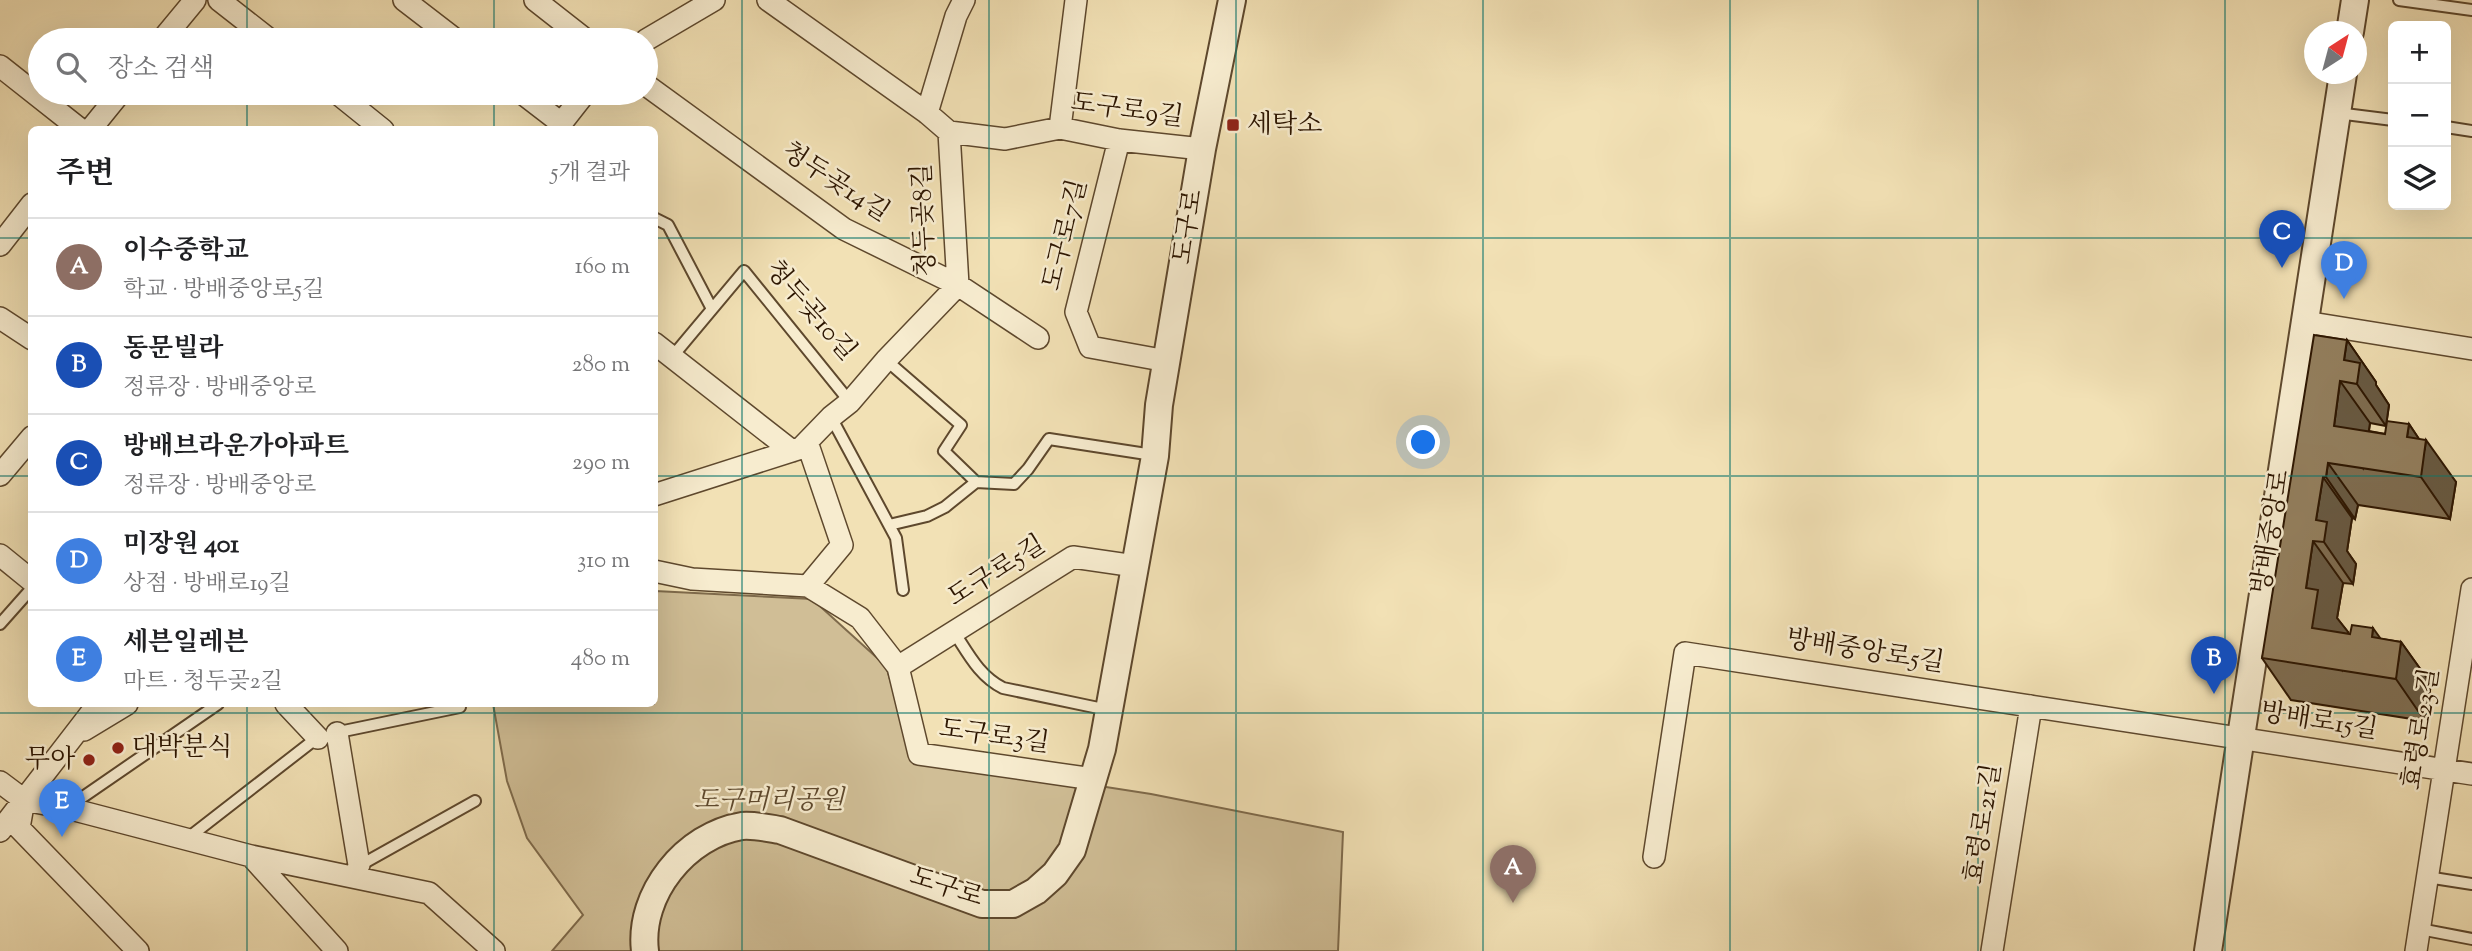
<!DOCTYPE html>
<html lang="ko">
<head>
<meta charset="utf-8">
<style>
  :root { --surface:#fff; --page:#f6f6f6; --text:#202124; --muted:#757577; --line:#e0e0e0; --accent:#8f2418 }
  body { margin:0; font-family:"Sorts Mill Goudy","Noto Serif KR",serif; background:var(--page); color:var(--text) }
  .controls { position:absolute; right:21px; top:21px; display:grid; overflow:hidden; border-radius:10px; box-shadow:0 7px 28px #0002 }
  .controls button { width:63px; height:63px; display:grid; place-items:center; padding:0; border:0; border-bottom:2px solid var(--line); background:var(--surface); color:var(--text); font:35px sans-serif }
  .compass { position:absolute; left:2304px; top:21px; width:63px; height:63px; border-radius:50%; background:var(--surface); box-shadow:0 7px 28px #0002; rotate:36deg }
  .you { position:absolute; left:1424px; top:443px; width:24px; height:24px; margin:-18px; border:5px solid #fff; border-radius:50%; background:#1a73e8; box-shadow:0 0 0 10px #1a73e833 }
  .badge { display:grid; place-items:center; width:46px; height:46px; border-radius:50%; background:var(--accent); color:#fff; font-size:23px; font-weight:700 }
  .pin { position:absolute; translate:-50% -58px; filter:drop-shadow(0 2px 4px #0008) }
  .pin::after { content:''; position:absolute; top:37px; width:24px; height:21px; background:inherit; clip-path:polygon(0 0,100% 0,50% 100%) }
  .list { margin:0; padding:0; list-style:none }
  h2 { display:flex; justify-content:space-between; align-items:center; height:91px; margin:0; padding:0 28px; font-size:30px }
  h2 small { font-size:23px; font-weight:400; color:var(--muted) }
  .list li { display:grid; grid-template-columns:46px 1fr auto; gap:21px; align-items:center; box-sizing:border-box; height:98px; padding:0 28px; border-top:2px solid var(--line) }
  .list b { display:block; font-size:26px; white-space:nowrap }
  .list p { margin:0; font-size:23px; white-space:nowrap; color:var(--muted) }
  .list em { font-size:23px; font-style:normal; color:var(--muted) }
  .icon { flex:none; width:38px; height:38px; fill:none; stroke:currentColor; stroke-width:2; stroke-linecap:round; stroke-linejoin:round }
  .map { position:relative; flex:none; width:2472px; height:951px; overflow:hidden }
  .search { position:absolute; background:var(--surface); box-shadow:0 7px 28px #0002; left:28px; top:28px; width:630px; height:77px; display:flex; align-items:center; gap:18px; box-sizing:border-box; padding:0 24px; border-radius:38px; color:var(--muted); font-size:26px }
  .panel { position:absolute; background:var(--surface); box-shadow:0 7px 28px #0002; left:28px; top:126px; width:630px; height:581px; border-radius:10px }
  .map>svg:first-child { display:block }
  .green { fill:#d0be96; stroke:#7e6a4b; stroke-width:2 }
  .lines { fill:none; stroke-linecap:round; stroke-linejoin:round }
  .service-casing { stroke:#5e482d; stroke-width:14 }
  .minor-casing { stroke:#5e482d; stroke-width:24 }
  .tertiary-casing { stroke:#5e482d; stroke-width:30 }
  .service { stroke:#f7eccf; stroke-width:10 }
  .minor { stroke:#f7eccf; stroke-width:21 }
  .tertiary { stroke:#f7eccf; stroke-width:26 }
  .wall { fill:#7e6d51; stroke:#2c1500; stroke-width:2 }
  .shaded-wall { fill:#675942; stroke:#2c1500; stroke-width:2 }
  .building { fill:#937f5e; stroke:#2c1500; stroke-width:2 }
  .grid { fill:none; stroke:#0f766e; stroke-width:2; stroke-opacity:0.55 }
  .poi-dot { fill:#8f2418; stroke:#f7eccf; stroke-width:2.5 }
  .labels { text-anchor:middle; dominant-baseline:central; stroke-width:5; stroke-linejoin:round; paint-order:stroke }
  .street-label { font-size:26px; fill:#2c1500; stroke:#f7eccf }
  .poi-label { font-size:26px; fill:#2c1500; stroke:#f7eccf; text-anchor:start }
  .park-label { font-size:26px; font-style:italic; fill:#5d482d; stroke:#f7eccf }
</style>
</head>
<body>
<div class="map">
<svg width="2472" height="951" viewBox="0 0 2472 951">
  <rect width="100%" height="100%" fill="#f2e1b5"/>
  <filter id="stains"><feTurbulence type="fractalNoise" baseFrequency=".00286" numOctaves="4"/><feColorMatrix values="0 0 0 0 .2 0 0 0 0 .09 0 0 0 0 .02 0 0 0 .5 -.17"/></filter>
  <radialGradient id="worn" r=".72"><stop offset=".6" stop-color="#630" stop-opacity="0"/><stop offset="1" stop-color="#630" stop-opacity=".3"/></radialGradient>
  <path class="green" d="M655 591 812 599 886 666 913 757 1151 794 1343 832 1338 951H552L583 915 527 838 507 781 493 704H654Z"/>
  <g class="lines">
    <g class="service-casing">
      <path id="service" d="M2399 0 2472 10
        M2337 113 2393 120
        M2446 127 2472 131
        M654 218 668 225 712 309
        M672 357 744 271 850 402
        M886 360 961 425 944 451 976 482 1014 484 1028 469 1049 439 1153 455
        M831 417 896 538 903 590
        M889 525 927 516 945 507 976 482
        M0 624 32 588
        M954 632C968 653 979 676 1003 688L1108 710
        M334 733 460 707
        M67 808 218 704
        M188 838 318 737
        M357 867 475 801
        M2427 877 2472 884
        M2420 929 2472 939"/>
    </g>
    <g class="minor-casing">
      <path id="minor" d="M219 0 270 40
        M404 0 456 40
        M535 0 586 40
        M768 0 927 113 949 132 1005 139 1060 128 1119 140 1202 149
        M162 40 195 0
        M646 40 714 0
        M0 66 81 130
        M646 85 844 229 958 285 1038 338
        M337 93 383 130
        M522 93 561 123
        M927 113 956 16 964 0
        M1060 128 1076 0
        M90 130 120 93
        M556 130 585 93
        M1119 140 1076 312 1090 347 1167 361
        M0 245 32 204
        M0 318 32 339
        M2305 322 2472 349
        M654 343 792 451
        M807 442 842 545 808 586
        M0 475 32 437
        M654 495 801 448 831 417 850 402 886 360 958 285 949 132
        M0 555 32 581
        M654 571 692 579 808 586 860 618 898 667 919 754 1093 779
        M898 667 1073 557 1135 566
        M286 704 318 738
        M84 730 127 704
        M337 733 359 865
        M0 782 24 800 67 808 251 856 429 893 494 951
        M24 800 19 828 138 951
        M0 831 98 704
        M251 856 337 951
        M1654 857 1685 653 2472 774
        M1992 951 2031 706
        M2416 951 2472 589"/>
    </g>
    <g class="tertiary-casing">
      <path id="tertiary" d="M2350 32 2355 0
        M645 951C638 894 686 835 742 826 755 825 768 828 780 830L982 904H1013L1036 891 1055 874 1072 850 1102 749 1155 456 1159 405 1202 149 1232 0
        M2208 951 2343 74"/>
    </g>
    <use href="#service" class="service"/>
    <use href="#minor" class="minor"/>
    <use href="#tertiary" class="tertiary"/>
  </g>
  <path class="wall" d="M2347 340 2376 382V385L2389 405 2386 426 2370 423 2369 431 2385 434 2409 424 2419 439 2456 482 2450 519 2358 505 2355 519 2352 518 2347 551 2356 564 2353 584 2343 583 2337 618 2348 632V634L2401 642 2431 684 2425 721 2291 700 2262 658Z"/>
  <path class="shaded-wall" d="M2347 340 2376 382V385L2389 405 2386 426 2357 384 2344 360Z
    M2340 381 2370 423 2363 468 2334 426Z
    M2409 424 2425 448 2426 440 2456 482 2450 519 2421 477 2407 437Z
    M2328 463 2358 505 2355 519 2326 477Z
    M2323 477 2352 518 2347 551 2356 564 2353 584 2324 542 2316 520Z
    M2313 541 2343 583 2337 618 2348 632 2342 670 2312 628 2306 588Z
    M2373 628 2398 663 2401 642 2431 684 2425 721 2396 679 2372 637Z"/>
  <path class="building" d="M2314 335 2347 340 2344 360 2360 363 2357 384 2340 381 2334 426 2385 434 2387 421 2409 424 2407 437 2426 440 2421 477 2328 463 2326 477H2323L2316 520 2327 522 2324 542 2313 541 2306 588 2318 590 2312 628 2350 634 2352 625 2373 628 2372 637 2401 642 2396 679 2262 658Z"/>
  <path class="grid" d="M247 0V40M494 0V40M742 0V951M989 0V951M1236 0V951M1483 0V951M1730 0V951M1978 0V951M2225 0V951M247 93V130M494 93V130M0 238H32M654 238H2472M0 476H32M654 476H2472M247 704V951M494 704V951M0 713H2472"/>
  <g class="poi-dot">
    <rect x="1226" y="118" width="14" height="14" rx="3.5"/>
    <circle cx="118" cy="748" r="7"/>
    <circle cx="89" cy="760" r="7"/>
  </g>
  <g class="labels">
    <g class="street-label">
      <text transform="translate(1127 111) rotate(8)">도구로9길</text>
      <text transform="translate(835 183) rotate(33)">청두곶14길</text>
      <text transform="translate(925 220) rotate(-92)">청두곶8길</text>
      <text transform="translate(1189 227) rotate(-81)">도구로</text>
      <text transform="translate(1066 235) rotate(-76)">도구로7길</text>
      <text transform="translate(810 311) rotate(49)">청두곶10길</text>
      <text transform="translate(2272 532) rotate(-81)">방배중앙로</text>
      <text transform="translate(997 572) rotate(-32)">도구로5길</text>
      <text transform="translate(1865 652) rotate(9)">방배중앙로5길</text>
      <text transform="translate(2319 722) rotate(9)">방배로15길</text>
      <text transform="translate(2422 729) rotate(-81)">효령로23길</text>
      <text transform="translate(994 737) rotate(8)">도구로3길</text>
      <text transform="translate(1984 824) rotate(-81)">효령로21길</text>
      <text transform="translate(946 888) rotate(18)">도구로</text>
    </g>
    <g class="poi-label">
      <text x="1247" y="125">세탁소</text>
      <text x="132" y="748">대박분식</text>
      <text x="75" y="760" text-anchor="end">무아</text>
    </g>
    <g class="park-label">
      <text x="769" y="801">도구머리공원</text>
    </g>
  </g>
  <rect width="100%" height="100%" filter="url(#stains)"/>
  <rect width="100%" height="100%" fill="url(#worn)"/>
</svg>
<div class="controls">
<button>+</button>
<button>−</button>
<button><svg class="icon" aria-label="layers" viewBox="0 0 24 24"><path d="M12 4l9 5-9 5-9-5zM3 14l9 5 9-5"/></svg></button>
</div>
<svg class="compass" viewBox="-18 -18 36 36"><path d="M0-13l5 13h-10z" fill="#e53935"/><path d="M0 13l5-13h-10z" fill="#757577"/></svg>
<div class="you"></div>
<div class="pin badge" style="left:1513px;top:903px;background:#8d6e63">A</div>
<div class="pin badge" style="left:2214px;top:694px;background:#1a4fb4">B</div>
<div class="pin badge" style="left:2282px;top:268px;background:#1a4fb4">C</div>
<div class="pin badge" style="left:2344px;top:299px;background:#3f7fe0">D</div>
<div class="pin badge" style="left:62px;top:837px;background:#3f7fe0">E</div>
<div class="search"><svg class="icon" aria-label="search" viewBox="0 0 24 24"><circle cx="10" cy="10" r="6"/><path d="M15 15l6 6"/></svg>장소 검색</div>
<section class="panel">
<h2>주변<small>5개 결과</small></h2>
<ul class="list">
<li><span class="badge" style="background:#8d6e63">A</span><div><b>이수중학교</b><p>학교 · 방배중앙로5길</p></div><em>160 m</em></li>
<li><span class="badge" style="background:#1a4fb4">B</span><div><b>동문빌라</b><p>정류장 · 방배중앙로</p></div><em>280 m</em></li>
<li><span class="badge" style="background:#1a4fb4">C</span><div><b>방배브라운가아파트</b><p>정류장 · 방배중앙로</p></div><em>290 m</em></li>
<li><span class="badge" style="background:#3f7fe0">D</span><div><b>미장원 401</b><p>상점 · 방배로19길</p></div><em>310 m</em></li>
<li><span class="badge" style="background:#3f7fe0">E</span><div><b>세븐일레븐</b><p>마트 · 청두곶2길</p></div><em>480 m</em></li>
</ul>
</section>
</div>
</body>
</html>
